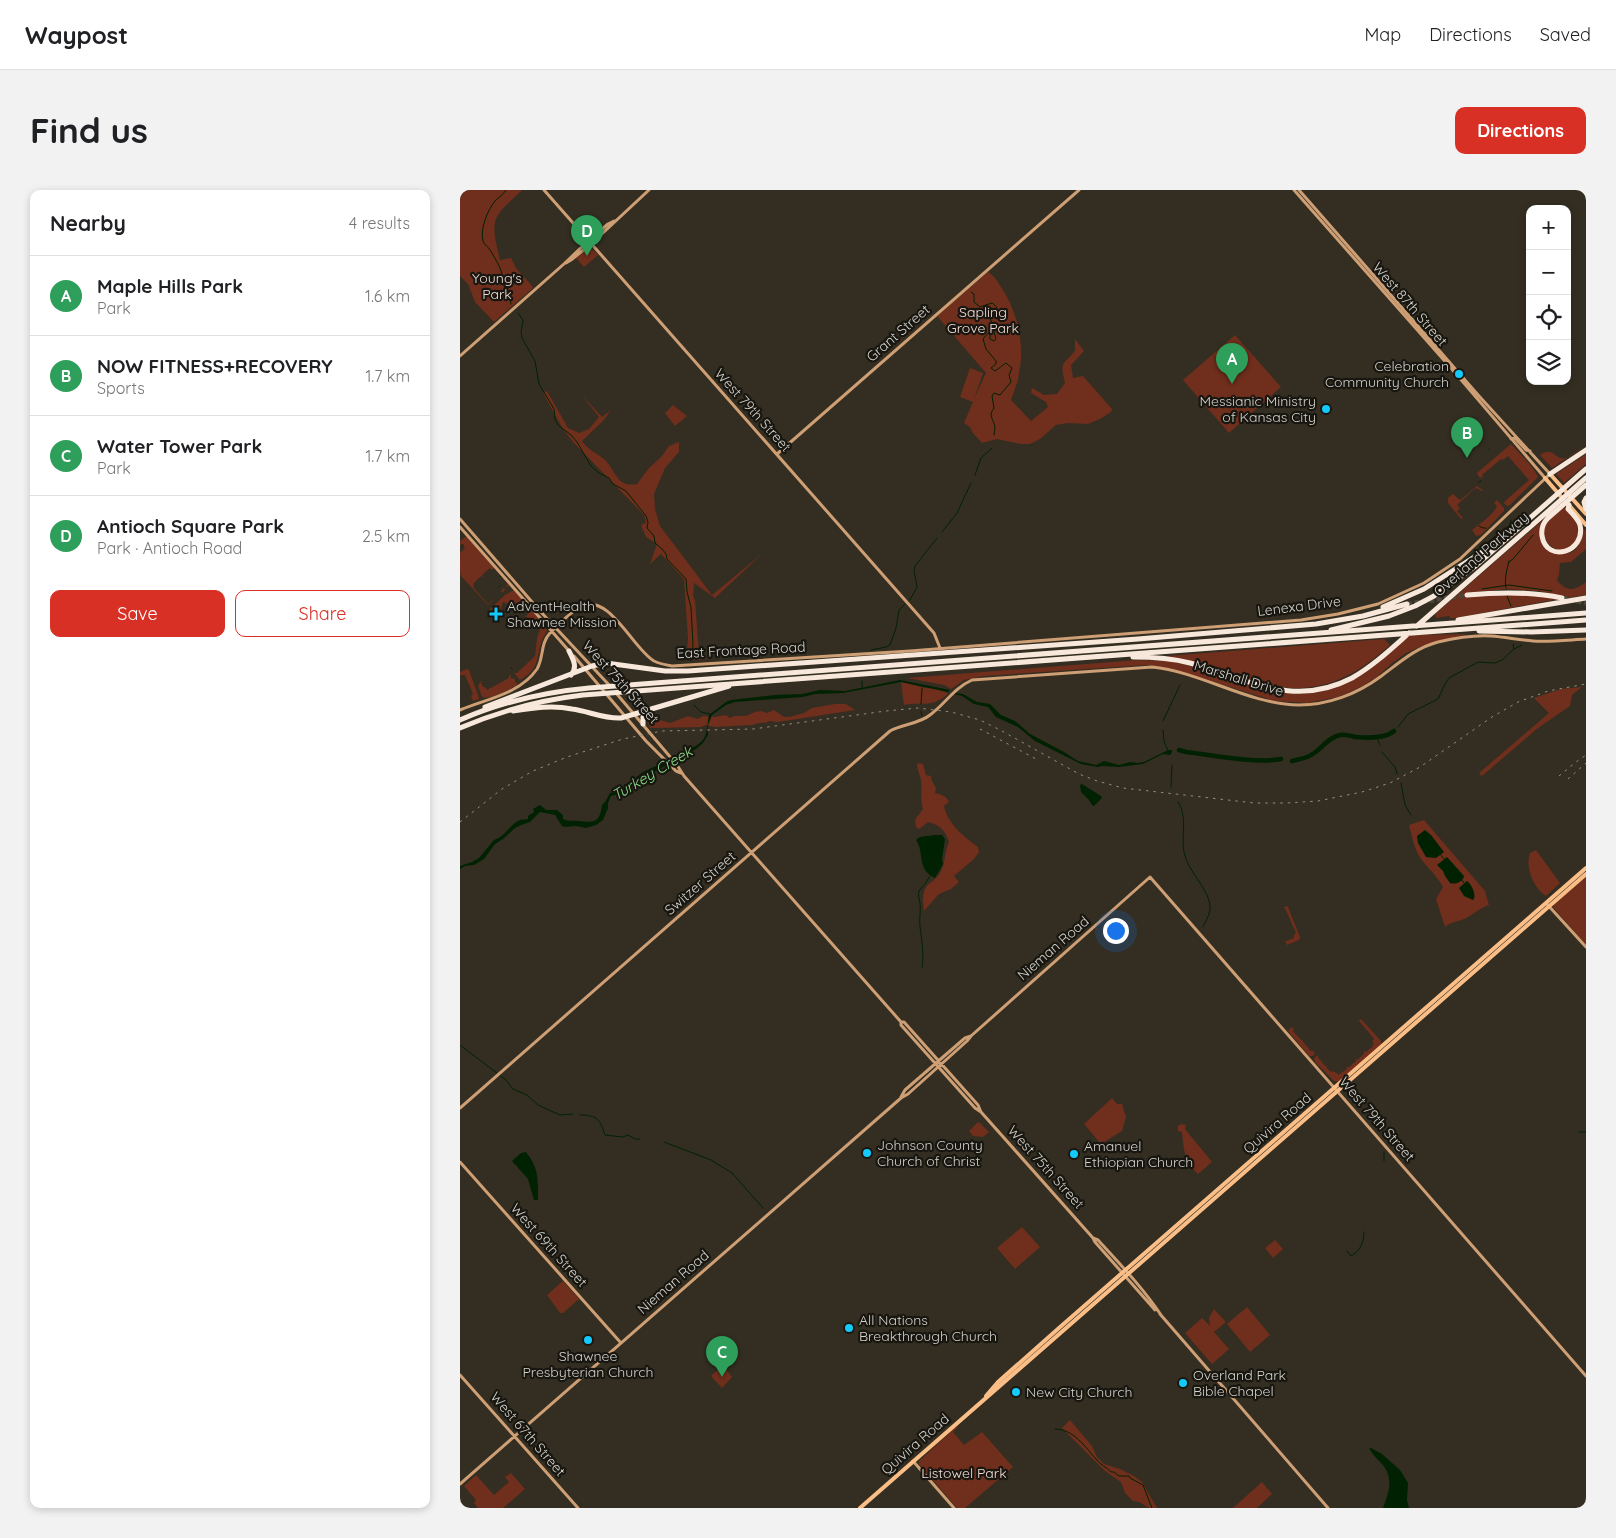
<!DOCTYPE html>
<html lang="en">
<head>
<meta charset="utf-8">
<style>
  :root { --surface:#fff; --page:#f2f2f2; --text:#202124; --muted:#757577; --line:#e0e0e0; --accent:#d93025 }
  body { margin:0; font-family:Quicksand,sans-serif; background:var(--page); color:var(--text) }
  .controls { position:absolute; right:15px; top:15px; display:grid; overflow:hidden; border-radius:10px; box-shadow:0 2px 8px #0003 }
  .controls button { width:45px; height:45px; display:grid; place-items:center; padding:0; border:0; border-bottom:1px solid var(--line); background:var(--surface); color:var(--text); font:25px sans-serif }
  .you { position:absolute; left:655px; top:740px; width:18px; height:18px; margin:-12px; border:4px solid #fff; border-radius:50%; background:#1a73e8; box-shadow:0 0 0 8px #1a73e833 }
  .badge { display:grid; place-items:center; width:32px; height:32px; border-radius:50%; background:var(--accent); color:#fff; font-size:16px; font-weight:700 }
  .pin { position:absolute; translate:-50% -41px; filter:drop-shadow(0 1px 2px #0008) }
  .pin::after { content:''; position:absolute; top:26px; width:18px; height:15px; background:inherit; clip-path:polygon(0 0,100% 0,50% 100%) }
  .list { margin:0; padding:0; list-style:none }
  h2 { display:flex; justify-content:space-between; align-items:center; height:65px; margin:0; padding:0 20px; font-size:21px }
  h2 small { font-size:16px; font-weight:400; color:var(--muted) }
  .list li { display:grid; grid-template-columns:32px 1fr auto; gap:15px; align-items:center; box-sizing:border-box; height:80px; padding:0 20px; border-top:1px solid var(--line) }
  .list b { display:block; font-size:19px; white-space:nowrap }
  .list p { margin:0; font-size:16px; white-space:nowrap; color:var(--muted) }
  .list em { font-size:16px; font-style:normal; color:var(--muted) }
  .actions { display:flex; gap:10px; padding:15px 20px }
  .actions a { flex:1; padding:11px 0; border:1px solid var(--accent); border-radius:10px; text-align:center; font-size:18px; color:var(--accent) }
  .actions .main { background:var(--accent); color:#fff }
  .icon { flex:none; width:28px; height:28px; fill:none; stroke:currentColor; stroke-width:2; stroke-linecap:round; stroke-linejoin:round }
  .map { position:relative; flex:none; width:1126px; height:1318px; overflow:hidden; border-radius:10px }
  header { display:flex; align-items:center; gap:30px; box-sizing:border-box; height:70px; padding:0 25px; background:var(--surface); border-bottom:1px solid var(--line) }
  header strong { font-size:24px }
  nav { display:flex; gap:28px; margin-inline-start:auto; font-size:18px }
  .intro { display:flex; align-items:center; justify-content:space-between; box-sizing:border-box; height:120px; padding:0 30px }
  h1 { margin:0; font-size:35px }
  .button { padding:12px 22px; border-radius:10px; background:var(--accent); color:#fff; font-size:18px; font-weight:700 }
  main { display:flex; gap:30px; padding:0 30px }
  aside { flex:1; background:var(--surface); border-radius:10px; box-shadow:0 2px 8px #0003 }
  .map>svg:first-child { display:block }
  .green { fill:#702e1c }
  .water { fill:#012202 }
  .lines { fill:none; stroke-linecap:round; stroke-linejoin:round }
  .stream { stroke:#012202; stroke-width:1 }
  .river { stroke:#012202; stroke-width:4.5 }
  .highway-tunnel { stroke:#4b463a; stroke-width:5; stroke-dasharray:5 2.5; stroke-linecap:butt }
  .secondary { stroke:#ce9f75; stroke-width:3 }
  .primary { stroke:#fbbe87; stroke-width:4 }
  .highway { stroke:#f7e8db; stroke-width:5 }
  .rail { stroke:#928e84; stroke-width:1; stroke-dasharray:2.5 5; stroke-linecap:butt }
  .poi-dot { fill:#14cafb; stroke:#181610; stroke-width:2 }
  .labels { text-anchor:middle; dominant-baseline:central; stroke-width:4.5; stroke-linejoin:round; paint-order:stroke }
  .park-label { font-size:14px; fill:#f5dcd5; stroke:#181610 }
  .street-label { font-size:14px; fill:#d4d1c9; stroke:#181610 }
  .poi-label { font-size:14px; fill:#d4d1c9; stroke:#181610; text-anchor:start }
  .water-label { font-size:15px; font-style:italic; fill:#88de85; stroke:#181610 }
</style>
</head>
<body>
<header>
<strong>Waypost</strong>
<nav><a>Map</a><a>Directions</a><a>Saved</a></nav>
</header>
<div class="intro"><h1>Find us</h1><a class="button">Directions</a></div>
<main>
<aside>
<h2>Nearby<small>4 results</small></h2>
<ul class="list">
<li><span class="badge" style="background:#2e9e5b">A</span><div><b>Maple Hills Park</b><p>Park</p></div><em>1.6 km</em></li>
<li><span class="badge" style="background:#2e9e5b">B</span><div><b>NOW FITNESS+RECOVERY</b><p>Sports</p></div><em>1.7 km</em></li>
<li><span class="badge" style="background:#2e9e5b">C</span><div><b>Water Tower Park</b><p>Park</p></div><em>1.7 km</em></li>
<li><span class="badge" style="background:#2e9e5b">D</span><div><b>Antioch Square Park</b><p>Park · Antioch Road</p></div><em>2.5 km</em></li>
</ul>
<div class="actions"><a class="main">Save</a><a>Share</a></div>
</aside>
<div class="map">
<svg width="1126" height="1318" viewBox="0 0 1126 1318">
  <rect width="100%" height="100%" fill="#332e21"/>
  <path class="green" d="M0 0H62C31 30 30 27 40 70L51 68 56 78 73 97 72 99 34 132 15 112 8 94 0 86Z
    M130 57 138 65 124 77 116 68Z
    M528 82C535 86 539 94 543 100 558 124 565 156 559 183 558 193 554 201 551 210L571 231 588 217 586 212 571 203 572 198 584 205 597 204 605 193C600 171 602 176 615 161V149L624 161 611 175 613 188 623 186 652 219 651 222 640 229 628 234 608 233 596 235 580 249 570 254H561L537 249 522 253 513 243 510 237 504 233 513 212 500 207 510 178 523 183 514 209 526 183 477 126Z
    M775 145 821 197 769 243 723 190Z
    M87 201 108 238 119 243 129 239 139 227 121 204 142 227 151 220 143 231 122 251C127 259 136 263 144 269 156 280 156 298 177 294L189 278 202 266 209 256 219 252V262L205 278 194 304 195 319 200 336 252 405 303 363 255 408 234 393 233 406 235 410 239 464 247 469 235 470 226 469 228 449 224 389 201 364 190 374 197 354 186 347 181 335 186 333 184 325 114 253 103 239 83 203Z
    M213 215 227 226 215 236 205 223Z
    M1051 254C1060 264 1074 277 1078 287L1050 315 1047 316 1044 313 1045 311 1069 290 1048 266 1043 270 1041 269 1022 285 1023 288 1019 287 1017 283Z
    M1126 255 1092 278 1080 265C1093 255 1095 271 1106 268 1113 266 1120 259 1126 255Z
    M1126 264V274L1104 293 1096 284Z
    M1017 296 1023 300 1022 301 1016 298 1013 300 997 315 1001 320 999 319 997 321 1003 328 1001 329 988 313V308L993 304 1000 310Z
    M1037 310 1044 318V321L1021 345 1016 346 1012 340C1021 333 1033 325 1037 316L1034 313Z
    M1104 317C1117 334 1122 334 1114 356L1099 361C1087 355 1078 344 1088 331 1091 326 1099 321 1104 317Z
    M1083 330 1081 338 1085 357C1092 359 1099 363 1105 363 1118 364 1123 349 1123 339L1126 341V359L1111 372 1100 373 1099 384 1097 390C1106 402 1115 401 1126 392V405L1106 408 1103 406 1078 401 1047 399 1006 403H1064L1099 409 995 428H990L989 426 976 428 975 424Z
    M5 347H8L49 395 43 402H41L43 398 45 399 47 397 46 396 48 394 34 378 32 380 30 378 22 385 23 387 21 386 13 394 14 395 13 397 28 414 39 406 28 415 0 385H2L0 383V363L5 358 2 354 0 356V351Z
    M54 400 84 435 87 441C73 462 85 476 60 490L54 483H57L75 466 77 449 81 435 78 434 79 432 77 429 74 430 73 428H71V430L66 427 68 423 64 422 65 419 43 412 41 419H38L40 420 36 425 32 424 30 419 45 405Z
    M1007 444 962 456 946 463 931 474 918 486 901 497 878 507 847 513 814 511 713 479 687 475 524 486 504 490 491 499 484 495 447 488 677 470 710 471 727 475 811 502 838 504 858 502 880 495 905 483 950 445Z
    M924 449 930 455C897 485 864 503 819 497 804 495 789 490 774 486 752 479 730 473 707 466Z
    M7 479 9 480 19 508V509L13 511 11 506 13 504 5 485H0V482Z
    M50 485 52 489 54 488 55 490V492L57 493V495C49 500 29 510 22 507L18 496 21 491H22L21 493 23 497H25L27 500 49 488V486Z
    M441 492C448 493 454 495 461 497 469 499 480 498 488 504 470 519 464 511 444 515Z
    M1122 497 1112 505 1110 516 1078 538 1022 586 1019 583 1089 523 1074 508 1101 499Z
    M375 514H386L395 520 318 532 310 531C305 534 298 532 293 535L256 537 245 535 241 537 195 538H190L188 533 196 529 210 533 228 526 238 529 243 526 254 527 266 525 270 528 274 526H286L295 522 301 521 307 523 314 520 324 527H329L344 523 352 518Z
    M459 573 463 574 466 585 471 586 472 591 476 598 475 603C480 604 487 606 489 612L484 616C487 633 504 647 518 657L519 662 514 669 494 686 499 692 491 699 479 704 464 721C463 713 462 704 466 697 470 692 477 689 480 683 486 673 484 662 489 652 485 640 480 635 468 632L459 639 456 637 455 630 463 619C460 609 462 600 461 590 460 584 457 580 457 574Z
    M964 630 1025 701 1029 715C1017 719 1012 726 1004 729 997 732 990 732 985 737L976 709 983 697C977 686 968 678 961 669 954 659 952 646 949 635Z
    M1076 660 1100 693 1086 706C1073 698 1065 677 1070 663Z
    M1126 686V755L1093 717 1094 714Z
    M826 716 828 717 840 747 839 750 827 755 825 750 827 751 834 748V745L836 743 825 718H823Z
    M901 829 921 851V855L879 892 874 891 855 872 854 868 858 865V867L865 876 867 875 866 877 871 882 872 881 877 883 878 885 887 879 886 877H889L896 871 895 869 897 870 904 864V861L906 862 912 857 914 853 912 852 914 849 907 840H905L906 839 899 831 897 832Z
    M831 837 834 839 833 841 842 851 843 850V852L851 861H853L855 863 853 866H849L828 841Z
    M652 908 657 914H662L666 927 662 941 641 954 624 934Z
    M518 932 520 933 529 942 523 947 513 946 509 941Z
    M721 934 726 935 725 939 752 972 738 984C724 970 724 961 722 942L718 941V936Z
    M562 1037 580 1057 555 1079 537 1058Z
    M815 1050 823 1059 813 1068 805 1058Z
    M103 1091 119 1109 103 1123H100L87 1105Z
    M787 1117 810 1145 790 1162 767 1134Z
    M754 1119 765 1131V1133L754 1142 769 1159 752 1174 725 1143 742 1128 750 1136 749 1128Z
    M263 1175 272 1187 262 1198 251 1186Z
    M610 1230 632 1256 637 1267 644 1274 660 1279 674 1286 682 1292 697 1318H689L679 1312 673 1311 665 1303 661 1292 645 1281 602 1238Z
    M497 1236 498 1237 493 1242 504 1255 522 1242 553 1277 505 1318H497L459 1274V1271Z
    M51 1283 65 1299 43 1318H18L14 1313 16 1310 4 1296 16 1285 34 1305 49 1292 45 1287Z
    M802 1292 812 1304 797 1318H773Z"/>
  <path class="water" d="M440 490 490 500 488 502 441 492 383 503 355 504 343 507 275 512 266 515 252 525 248 535V545L243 553 236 559 172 594 162 603 151 606 148 613V618L143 630 136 635 126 638 116 636 105 637 102 636 95 625 80 622 70 632 61 635 55 638 43 649 35 654 24 669 14 675 5 676 0 679V676L12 672 19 668 34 650C45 647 50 634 60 630 63 629 65 630 68 629V626L74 622 73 619 80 615 86 620H97L103 625V629C109 632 114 630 119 631 135 633 140 632 142 615L145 612 150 603C154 602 157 603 161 601 169 595 176 586 185 581 201 573 229 563 242 551 248 545 247 533 249 525L266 512 271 510 314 505 342 504 360 500 385 501Z
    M496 503 503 504 517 512 530 514 541 525 555 531 570 544 604 562 618 571 636 575 644 571 659 575 670 572 678 573 684 572 708 560H712V562L710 565 703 564 683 574 659 577 642 576 638 577 621 574 575 551 558 537 536 527 528 517 514 514 502 506 494 504Z
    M622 594 641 606 642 608 634 616 632 615 629 610 621 602 620 595Z
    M965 640 971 645 984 662 976 668 966 667 958 653 957 646Z
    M475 645H482L485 649 482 669 483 674 475 688C456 679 465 663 456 650L460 647Z
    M987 667 1004 686C1003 692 995 695 990 693L985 686 983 681 977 675Z
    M1007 691C1012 695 1017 705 1013 710L1004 706 999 698Z
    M66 962C79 978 78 990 78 1010H74L68 989 52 971 61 963Z
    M909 1258H911L922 1264 940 1280 948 1293 947 1310 949 1318H923C929 1302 934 1288 922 1274 917 1269 912 1264 909 1258Z"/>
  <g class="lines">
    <path class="stream" d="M46 0C43 5 39 7 35 11 27 21 20 39 23 51 24 55 29 57 30 60 35 68 40 76 42 84L41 88 49 105 51 114
      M511 102 514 104V112L520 117 532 113C536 115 540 121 536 126L532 125 530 127 536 149 534 151 530 149V144L528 143 523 149 526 159 536 171V174L531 178 535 181C539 179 542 175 546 173L552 178 549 185 551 192 540 205 534 203 532 206 534 218C528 226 533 228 535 237 535 240 534 243 534 245
      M58 123 63 130 61 143 62 148 75 171 79 194 94 219 95 229 98 235 111 245 117 252 131 276 139 283 149 288 153 294 166 301 186 326 188 332 187 338 194 346 195 353 202 359 206 364 207 369 226 389 227 402 231 417 233 455 231 471
      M1029 259 1030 260
      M515 285 521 268 532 258
      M1019 292 1021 291
      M1019 336 1023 338H1026
      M1050 336 1051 330
      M482 342 497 323 511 293
      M2 355H3
      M1002 372 1050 335
      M1048 373 1054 368 1073 345
      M40 386 41 387
      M39 397 40 396
      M1046 398C1044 390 1047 379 1049 371
      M1022 399 1049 395 1092 401
      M1047 406 1051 416
      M450 410 457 397 454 381 455 376 477 348
      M1053 454 1054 459
      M411 460 426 457 430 455 436 438 439 420 445 414
      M400 472 401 471
      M51 478 52 479
      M230 484V483
      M402 497V491
      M461 514 462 498
      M234 515 241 522 250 524
      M461 521 462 526
      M703 531 720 495
      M938 537 948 524 978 509 985 494 989 488 1018 472 1035 473 1042 470 1054 459 1062 455
      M703 540 704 551 708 561
      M916 546 920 555
      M922 562 935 577 937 584
      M941 593 945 615 951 625
      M711 597 712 575
      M718 612C728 627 721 646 724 662 728 682 748 698 750 715 751 723 746 730 743 737
      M981 665 984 669
      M1002 690 1004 693
      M462 778C464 763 462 751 460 737 459 729 461 720 460 713 459 708 458 706 459 701L465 694 470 686
      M0 855 46 890 53 899 67 905 78 915 100 925 113 924
      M120 925C138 925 140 930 145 945L163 947 168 945 175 949H180
      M1119 942H1126
      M204 952 251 970 272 983 303 1018
      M924 971V962
      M887 1061 891 1066C900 1061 904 1053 904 1042
      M595 1239C614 1239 625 1257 636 1269 640 1275 647 1277 651 1282H654L659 1286H669L670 1288 683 1295 692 1318"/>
    <path class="river" d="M719 560 726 562C753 565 795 574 821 569
      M832 571C839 569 845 569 851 565 862 559 867 548 880 545 885 544 891 546 896 547 908 548 925 549 934 541"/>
    <path class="highway-tunnel" d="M1102 408 1126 413
      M947 414 1007 405"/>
    <path class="secondary" d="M84 0 474 443 480 458
      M834 0 997 185 1085 288
      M106 73 111 70 131 54 189 0
      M0 166 105 73 128 51 148 34 154 31
      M1051 249 1055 248 1066 260 1070 261
      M317 264 619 0
      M0 329 79 420 150 496
      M0 337 110 462
      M114 466 186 551 216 581 221 583
      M156 503 217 575 224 586 441 832H444L518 915 521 922 633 1048 638 1050C660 1074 683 1098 701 1125
      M0 520C26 509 60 504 77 479 84 467 80 454 90 443 99 434 110 422 122 416 149 403 174 460 194 471 200 474 206 475 212 476L450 461 841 430 878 424 918 414 964 393 1000 369 1090 284 1019 206 839 0
      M1086 713 1126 757
      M441 832V835L515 918 521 922
      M441 907 445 900 505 848 511 846
      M0 918 430 541C442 534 459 534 470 525 485 514 494 498 512 490L692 477C742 482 787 514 839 515 868 515 897 504 920 487 939 473 955 458 978 452 995 448 1014 445 1031 446 1045 447 1059 450 1073 451 1090 452 1108 450 1126 449
      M0 972 161 1153
      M633 1048 635 1052 695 1120
      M700 1124 868 1318
      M0 1185 118 1318
      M453 1271 494 1318
      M0 1294 441 908 448 904 507 851 511 846 690 687 1126 1186"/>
    <path class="primary" d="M1090 284 1126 324
      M1085 288 1103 309
      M1108 314 1126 335
      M526 1206 538 1192 599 1138 1126 678
      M400 1318 1126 684"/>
    <path class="highway" d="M1090 284 1126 260
      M1126 308 1124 312 1126 319
      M1109 315 1108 319C1112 323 1118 329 1120 335 1126 362 1087 374 1082 346 1081 339 1083 333 1088 328L1126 295
      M1007 405C1039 402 1070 401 1102 408
      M923 417 964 399 1041 350
      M998 430 1126 408
      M957 436 1126 288
      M871 440 929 426 955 416 974 406 1014 377 1126 279
      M1019 441 1071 442 1126 440
      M109 461C113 469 118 477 111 485
      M673 467C692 467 711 468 730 473 786 488 833 519 892 488 913 476 931 459 949 443
      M25 517 132 476 146 473 205 481H228L678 449 856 434 903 426 947 414
      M53 521C73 518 92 515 112 519 128 521 144 529 161 528L269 496
      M0 530C41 512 85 502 129 498L1126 423
      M183 534V527L187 521
      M0 538C40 521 80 510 123 505L1126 430"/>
    <path class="rail" d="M520 539 576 569
      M1099 586 1116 572 1126 565
      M1108 589 1126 573
      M0 632 42 599 73 581 107 567 163 549 202 541 293 539 426 521 458 518 491 522 520 530 542 541 619 584 637 591 663 598 794 613H827L858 611 902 602 930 593 960 577 1032 527 1058 512 1088 501 1126 494"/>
  </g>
  <g class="poi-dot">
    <circle cx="999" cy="184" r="5"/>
    <circle cx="866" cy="219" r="5"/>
    <path d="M33.5 416.5h5v5h5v5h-5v5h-5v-5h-5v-5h5z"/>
    <circle cx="407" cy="963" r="5"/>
    <circle cx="614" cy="964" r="5"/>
    <circle cx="389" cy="1138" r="5"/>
    <circle cx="128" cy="1150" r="5"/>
    <circle cx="723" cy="1193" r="5"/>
    <circle cx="556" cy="1202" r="5"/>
  </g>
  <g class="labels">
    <g class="park-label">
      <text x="37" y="88">Young's<tspan x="37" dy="16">Park</tspan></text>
      <text x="523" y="122">Sapling<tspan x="523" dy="16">Grove Park</tspan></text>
      <text x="504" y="1283">Listowel Park</text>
    </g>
    <g class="street-label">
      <text transform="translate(950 114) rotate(49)">West 87th Street</text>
      <text transform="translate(438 143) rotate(-41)">Grant Street</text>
      <text transform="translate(293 220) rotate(48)">West 79th Street</text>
      <text transform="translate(1021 364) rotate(-41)">Overland Parkway</text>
      <text transform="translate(839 416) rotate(-7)">Lenexa Drive</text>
      <text transform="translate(281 460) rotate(-3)">East Frontage Road</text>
      <text transform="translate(779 488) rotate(17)">Marshall Drive</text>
      <text transform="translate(161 492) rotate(48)">West 75th Street</text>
      <text transform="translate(240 693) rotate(-41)">Switzer Street</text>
      <text transform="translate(593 758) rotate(-41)">Nieman Road</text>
      <text transform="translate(917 929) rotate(49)">West 79th Street</text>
      <text transform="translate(817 933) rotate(-41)">Quivira Road</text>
      <text transform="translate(586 977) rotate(48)">West 75th Street</text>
      <text transform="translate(89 1055) rotate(48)">West 69th Street</text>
      <text transform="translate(213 1092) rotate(-41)">Nieman Road</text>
      <text transform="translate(68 1244) rotate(49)">West 67th Street</text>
      <text transform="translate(455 1254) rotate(-41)">Quivira Road</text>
    </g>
    <g class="poi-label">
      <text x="989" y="176" text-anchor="end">Celebration<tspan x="989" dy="16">Community Church</tspan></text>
      <text x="856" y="211" text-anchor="end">Messianic Ministry<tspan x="856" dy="16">of Kansas City</tspan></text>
      <text x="47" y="416">AdventHealth<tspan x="47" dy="16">Shawnee Mission</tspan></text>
      <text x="417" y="955">Johnson County<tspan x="417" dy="16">Church of Christ</tspan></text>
      <text x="624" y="956">Amanuel<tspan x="624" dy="16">Ethiopian Church</tspan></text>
      <text x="399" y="1130">All Nations<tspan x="399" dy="16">Breakthrough Church</tspan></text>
      <text x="128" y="1166" text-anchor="middle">Shawnee<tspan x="128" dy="16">Presbyterian Church</tspan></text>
      <text x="733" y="1185">Overland Park<tspan x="733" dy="16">Bible Chapel</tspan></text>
      <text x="566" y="1202">New City Church</text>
    </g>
    <g class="water-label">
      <text transform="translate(192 583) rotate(-31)">Turkey Creek</text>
    </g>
  </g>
</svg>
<div class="controls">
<button>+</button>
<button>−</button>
<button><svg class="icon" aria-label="locate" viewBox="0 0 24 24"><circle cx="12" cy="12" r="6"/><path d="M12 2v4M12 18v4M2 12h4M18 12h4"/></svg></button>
<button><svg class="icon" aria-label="layers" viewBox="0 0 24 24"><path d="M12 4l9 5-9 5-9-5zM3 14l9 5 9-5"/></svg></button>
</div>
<div class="you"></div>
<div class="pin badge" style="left:772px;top:194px;background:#2e9e5b">A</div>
<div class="pin badge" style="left:1007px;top:268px;background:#2e9e5b">B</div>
<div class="pin badge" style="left:262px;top:1187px;background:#2e9e5b">C</div>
<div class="pin badge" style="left:127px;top:66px;background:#2e9e5b">D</div>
</div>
</main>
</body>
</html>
